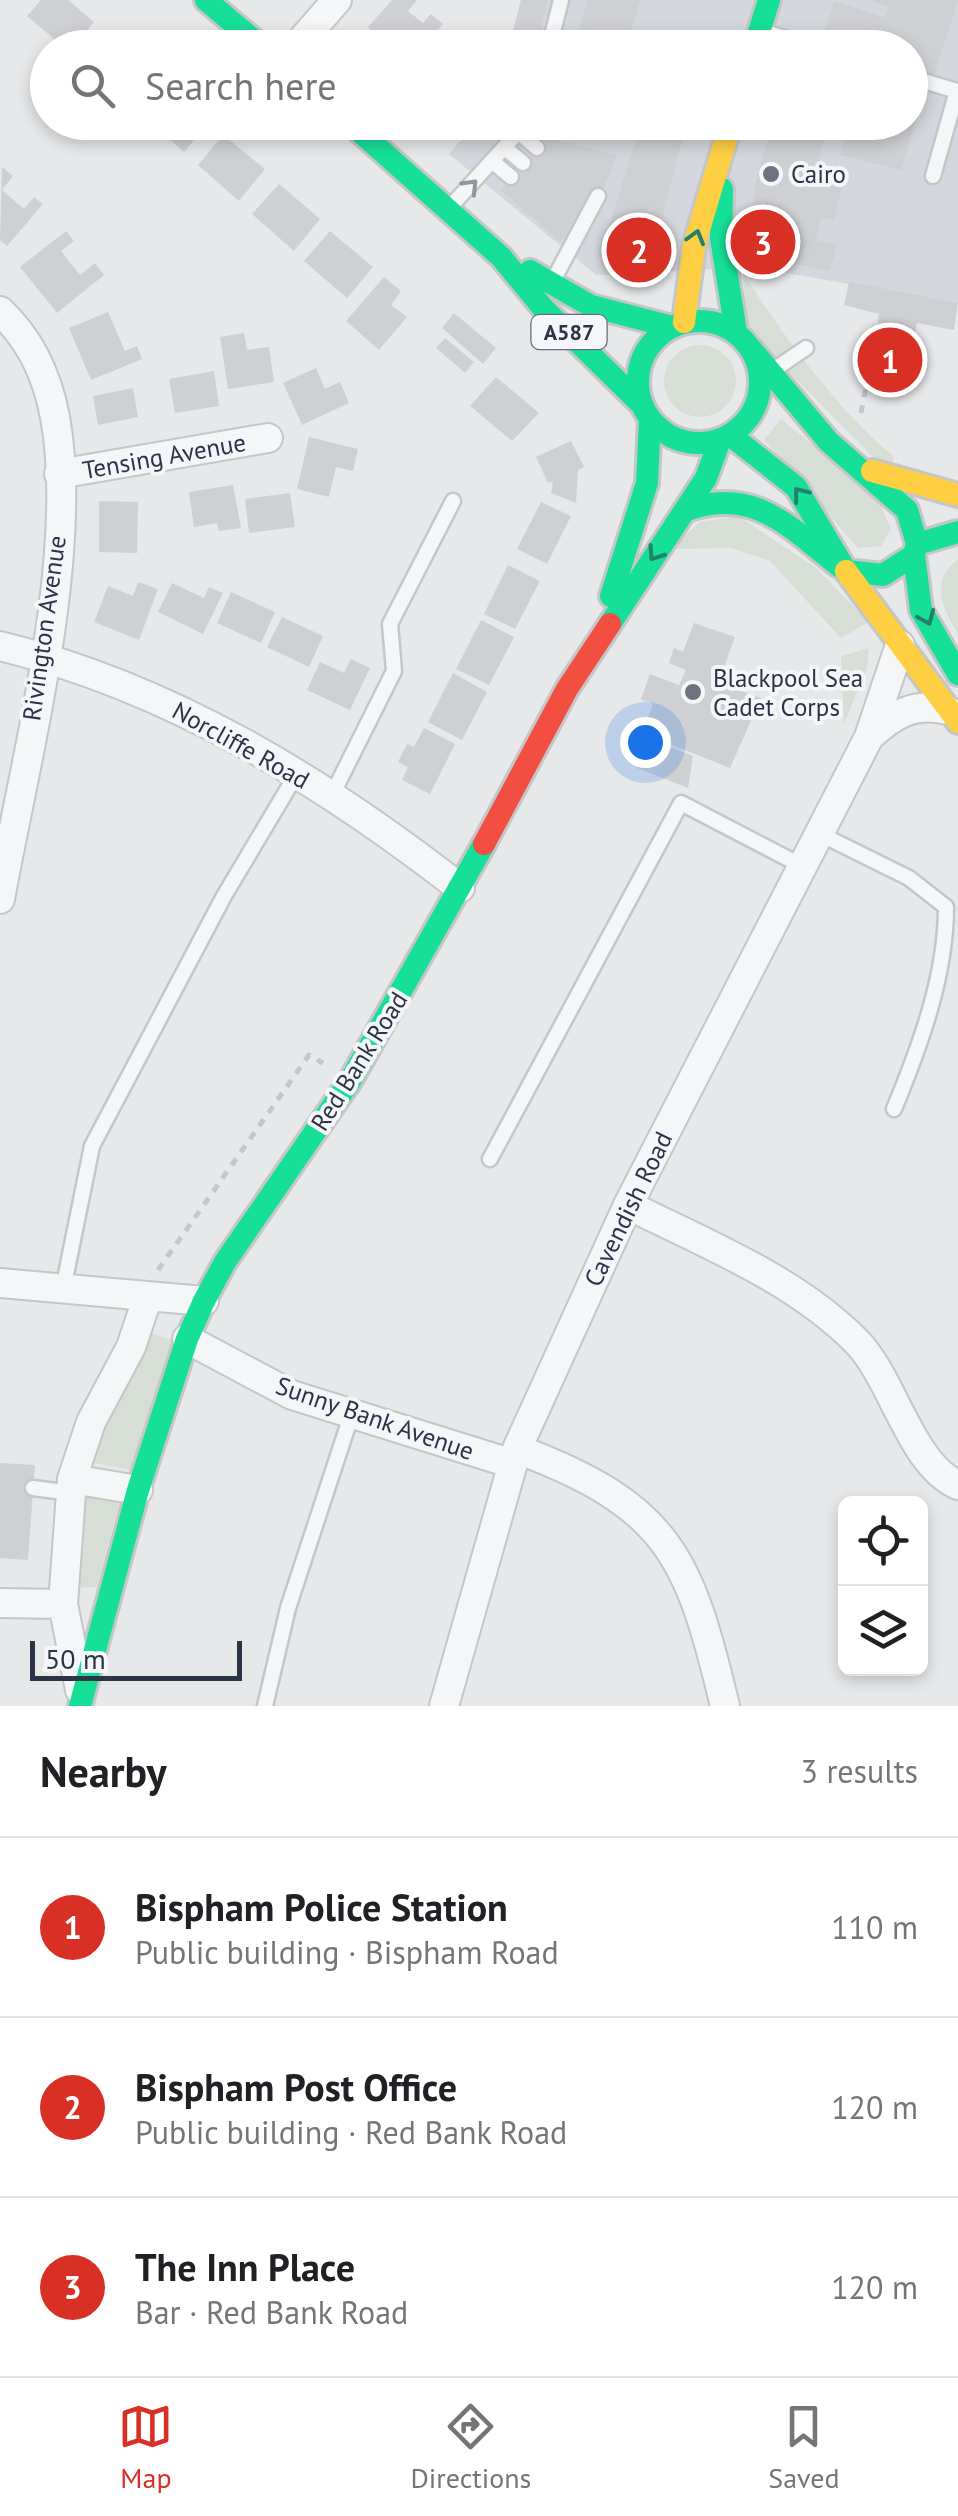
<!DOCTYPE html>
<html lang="en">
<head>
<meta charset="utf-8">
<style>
  :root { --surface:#fff; --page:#f2f2f2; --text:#202124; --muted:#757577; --line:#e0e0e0; --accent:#d93025 }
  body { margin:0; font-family:"PT Sans",sans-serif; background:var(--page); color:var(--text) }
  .controls { position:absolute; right:30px; bottom:30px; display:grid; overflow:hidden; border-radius:15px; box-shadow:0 5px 15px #0003 }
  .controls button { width:90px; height:90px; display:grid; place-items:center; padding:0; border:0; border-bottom:2px solid var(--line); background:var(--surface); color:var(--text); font:50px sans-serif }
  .scale { position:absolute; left:30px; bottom:25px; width:212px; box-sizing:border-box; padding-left:10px; border:5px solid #2b3445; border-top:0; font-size:28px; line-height:35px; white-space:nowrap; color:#2b3445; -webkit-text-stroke:8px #f4f6f9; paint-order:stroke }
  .you { position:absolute; left:645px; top:742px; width:35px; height:35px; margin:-25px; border:8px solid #fff; border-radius:50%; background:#1a73e8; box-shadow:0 0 0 15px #1a73e833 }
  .badge { display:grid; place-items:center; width:65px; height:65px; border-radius:50%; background:var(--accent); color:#fff; font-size:32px; font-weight:700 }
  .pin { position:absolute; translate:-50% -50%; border:5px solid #fff; box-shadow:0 2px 10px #0006 }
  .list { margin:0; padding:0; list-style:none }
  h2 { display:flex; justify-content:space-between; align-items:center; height:130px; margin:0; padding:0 40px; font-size:42px }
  h2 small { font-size:32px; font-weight:400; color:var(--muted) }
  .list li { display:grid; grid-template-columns:65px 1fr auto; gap:30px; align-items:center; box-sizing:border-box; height:180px; padding:0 40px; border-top:2px solid var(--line) }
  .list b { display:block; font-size:38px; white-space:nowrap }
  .list p { margin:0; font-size:32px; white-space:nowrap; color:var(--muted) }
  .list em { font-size:32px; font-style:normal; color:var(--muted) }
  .icon { flex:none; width:55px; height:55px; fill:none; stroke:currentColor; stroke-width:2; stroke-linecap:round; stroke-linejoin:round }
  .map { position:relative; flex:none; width:958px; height:1706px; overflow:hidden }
  .search { position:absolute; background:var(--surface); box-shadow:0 5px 15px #0003; left:30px; right:30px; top:30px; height:110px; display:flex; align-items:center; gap:25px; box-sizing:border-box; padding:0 35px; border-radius:55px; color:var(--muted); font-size:38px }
  .sheet { height:670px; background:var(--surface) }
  nav { display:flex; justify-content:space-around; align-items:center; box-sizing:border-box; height:140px; border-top:2px solid var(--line); background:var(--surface); font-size:28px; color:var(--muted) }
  nav a { display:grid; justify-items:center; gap:5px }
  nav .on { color:var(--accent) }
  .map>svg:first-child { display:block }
  .built { fill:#d4d7dd }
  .green { fill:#d6ded6 }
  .building { fill:#ced0d3 }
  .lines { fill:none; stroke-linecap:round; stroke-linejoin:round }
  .lane-casing { stroke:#c4c6c8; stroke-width:19 }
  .street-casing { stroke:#c4c6c8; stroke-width:32 }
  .fast-casing { stroke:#c4c6c8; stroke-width:28 }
  .slow-casing { stroke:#c4c6c8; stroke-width:28 }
  .jam-casing { stroke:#c4c6c8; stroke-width:28 }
  .path { stroke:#c5c6ca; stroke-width:5; stroke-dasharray:8 8; stroke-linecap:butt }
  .lane { stroke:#f5f6f7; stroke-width:14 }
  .street { stroke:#f5f6f7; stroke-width:28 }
  .fast { stroke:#16e098; stroke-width:22 }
  .slow { stroke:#ffcf43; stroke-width:22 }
  .jam { stroke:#f24e42; stroke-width:22 }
  .oneway { stroke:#90959e }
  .oneway2 { stroke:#22816a }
  .poi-dot { fill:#6c737f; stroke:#f4f6f9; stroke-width:4 }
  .labels { text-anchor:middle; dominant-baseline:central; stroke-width:8; stroke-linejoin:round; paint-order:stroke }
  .shield { fill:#f4f6f9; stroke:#676e7b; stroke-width:2.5 }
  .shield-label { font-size:22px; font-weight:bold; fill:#2b3445 }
  .poi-label { font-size:25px; fill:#2b3445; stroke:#f4f6f9; text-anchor:start }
  .street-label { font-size:25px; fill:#2b3445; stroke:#f4f6f9 }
</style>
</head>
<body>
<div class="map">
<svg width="958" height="1706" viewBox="0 0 958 1706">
  <rect width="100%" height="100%" fill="#e6e8ea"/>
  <path class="built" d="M521 0H958V303L752 267 596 275 449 154 476 123 910 122V48L509 47Z"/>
  <path class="green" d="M742 271C781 334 838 410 894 457L888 472 749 332Z
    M664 381a36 36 0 1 1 72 0a36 36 0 1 1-72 0Z
    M781 419 877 497 891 529 881 546 858 548 764 440Z
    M738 516 816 568 869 622 841 638 770 561 731 548 670 549 700 522Z
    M958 559V634C943 611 929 580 958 559Z
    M869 648 867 668 844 724 841 656Z
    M138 1329 175 1341 132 1470 78 1460Z
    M71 1493 120 1500 97 1587 64 1588Z"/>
  <path class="building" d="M41 0H68L94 22 73 48H65L27 16Z
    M392 0H417L408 11 423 23 431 14 443 24 423 48H390L368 27Z
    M521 0H548L536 48H509Z
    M587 0H640L627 48H574Z
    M871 0H958L934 76 910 69V48H846L822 39 834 1 885 18 889 7Z
    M910 89 924 94 901 170 840 155 848 122H910Z
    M150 122H209L184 152Z
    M641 122H687L652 255 643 263 606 237Z
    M773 122 827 126 816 174 843 181 834 221 821 217 816 240 837 245 830 271 747 254 756 181Z
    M223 135 265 169 239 201 198 165Z
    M546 137 617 155 605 185 560 242 501 190Z
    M2 167 13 176 2 190 24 209 34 197 43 204 7 246 0 240Z
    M279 184 320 219 294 251 252 214Z
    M66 231 74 241 61 251 80 275 95 263 104 275 57 313 20 267Z
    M330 231 373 267 347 298 304 261Z
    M384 277 401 291 391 305 407 317 379 350 346 321Z
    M849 282 958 303 954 330 917 323 902 396 867 390 879 314 844 305Z
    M108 312 125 351 137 346 142 359 91 380 69 328Z
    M454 313 496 348 483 364 442 328Z
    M244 333 247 350 269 347 274 382 228 389 220 337Z
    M445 338 474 362 465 373 436 348Z
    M316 368 325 389 340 382 349 403 302 425 283 383Z
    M214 371 219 406 175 413 169 379Z
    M496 377 539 413 512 441 470 406Z
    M133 388 138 417 98 425 93 396Z
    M309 437 358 449 353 471 336 467 329 497 297 489Z
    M571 441 584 467 578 470 576 503 551 493 553 481 548 483 536 457Z
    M233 485 241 528 219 531 217 523 194 527 189 492Z
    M290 493 295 527 249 533 245 499Z
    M99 501 138 502 137 553 99 552Z
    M541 502 571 516 547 564 517 549Z
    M508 565 540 581 515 629 484 614Z
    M138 582 158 589 139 640 94 622 108 586 133 596Z
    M172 583 204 598 209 587 223 593 203 634 158 612Z
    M231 592 275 612 261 643 217 623Z
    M282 617 323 636 309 667 267 647Z
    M481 620 514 637 489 685 456 669Z
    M694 623 735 637 718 683 761 698 730 768 642 733 653 704 641 699 650 674 679 685 686 670 669 663 674 648 683 652Z
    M351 659 370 668 350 710 307 690 320 662 344 673Z
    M453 673 487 692 462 740 428 722Z
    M424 728 455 744 430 794 402 780 408 767 398 762 407 744 414 747Z
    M650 739 693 756 688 788 637 768Z
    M0 1463 35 1465 28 1560 0 1558Z"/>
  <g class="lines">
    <g class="lane-casing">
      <path id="lane" d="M765 32 816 48
        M549 48 561 0
        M910 77 957 91 933 176
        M505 148 523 163
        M493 162 511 177
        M452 205 518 132 537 148
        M555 277 598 196
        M775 369 806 348
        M332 795 394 671 390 624 453 501
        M820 834 909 878 946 907C946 976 920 1046 894 1109
        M490 1159 681 803 802 866
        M63 1289 92 1146 224 896 296 775
        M33 1488 71 1493
        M265 1706 288 1608 352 1413"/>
    </g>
    <g class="street-casing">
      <path id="street" d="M295 48 337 0
        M0 311C31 340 47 375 55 417 80 553 25 761 0 899
        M59 474 268 438
        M0 646C170 687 324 782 460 888
        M870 736C894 714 914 702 947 710
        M628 1205C706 1244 795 1279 857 1342 893 1379 911 1465 958 1485
        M0 1283 204 1301
        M187 1339 292 1395 513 1464
        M517 1449C669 1506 689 1556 725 1706
        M72 1479 138 1490
        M0 1603 63 1604
        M80 1690 63 1604 72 1479 91 1422 131 1347 147 1299
        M444 1706 517 1449 628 1205 869 737 900 645"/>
    </g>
    <g class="fast-casing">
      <path id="fast" d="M206 0 263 48
        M754 48 769 0
        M349 122 501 257 543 308 641 404
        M722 189 721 238 736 332
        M530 271 591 306 672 327
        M638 382a61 61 0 1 1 122 0a61 61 0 1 1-122 0Z
        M730 435 796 487 846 571 883 575 914 555 917 544 907 510 829 442 752 350
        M684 511C753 485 788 526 839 566
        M917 544 958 532
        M914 555 921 610 958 674
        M611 596 647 483 650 419
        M610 624 706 478 720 440
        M80 1706 138 1490 187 1339 204 1301 225 1262 350 1081 484 844"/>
    </g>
    <g class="slow-casing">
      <path id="slow" d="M684 322 694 246 731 122
        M872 471 958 495
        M846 571 958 722"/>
    </g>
    <g class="jam-casing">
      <path id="jam" d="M484 844 567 689 610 624"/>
    </g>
    <path class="path" d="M861 413 877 329
      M158 1270 309 1055 323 1063"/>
    <use href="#lane" class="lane"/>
    <use href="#street" class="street"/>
    <use href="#fast" class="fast"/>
    <use href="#slow" class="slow"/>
    <use href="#jam" class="jam"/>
  </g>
  <defs><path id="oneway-chevron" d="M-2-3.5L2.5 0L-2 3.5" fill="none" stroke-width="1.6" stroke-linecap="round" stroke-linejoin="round" transform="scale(2.5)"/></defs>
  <use class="oneway" href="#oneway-chevron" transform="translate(471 186) rotate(-46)"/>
  <g class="oneway2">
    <use href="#oneway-chevron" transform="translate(696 237) rotate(-74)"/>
    <use href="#oneway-chevron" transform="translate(800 494) rotate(-128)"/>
    <use href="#oneway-chevron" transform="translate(655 554) rotate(124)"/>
    <use href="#oneway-chevron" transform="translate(927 618) rotate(67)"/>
  </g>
  <g class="poi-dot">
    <circle cx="771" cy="174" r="10"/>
    <circle cx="693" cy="692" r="10"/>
  </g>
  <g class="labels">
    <rect class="shield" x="531.5" y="315" width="75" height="34" rx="8"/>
    <g class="shield-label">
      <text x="569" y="332">A587</text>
    </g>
    <g class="poi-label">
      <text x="791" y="174">Cairo</text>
      <text x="713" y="678">Blackpool Sea<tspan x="713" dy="29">Cadet Corps</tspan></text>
    </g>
    <g class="street-label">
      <text transform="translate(164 456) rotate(-10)">Tensing Avenue</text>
      <text transform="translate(44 628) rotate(-82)">Rivington Avenue</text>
      <text transform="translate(241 745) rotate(29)">Norcliffe Road</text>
      <text transform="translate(359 1061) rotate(-58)">Red Bank Road</text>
      <text transform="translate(628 1209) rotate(-64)">Cavendish Road</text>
      <text transform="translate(375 1418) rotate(19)">Sunny Bank Avenue</text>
    </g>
  </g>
</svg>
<div class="controls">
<button><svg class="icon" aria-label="locate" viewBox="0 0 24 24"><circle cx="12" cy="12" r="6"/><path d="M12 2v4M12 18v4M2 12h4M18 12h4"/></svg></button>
<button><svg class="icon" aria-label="layers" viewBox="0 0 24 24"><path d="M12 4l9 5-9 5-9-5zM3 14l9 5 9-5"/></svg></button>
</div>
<div class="scale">50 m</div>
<div class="you"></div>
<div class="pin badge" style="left:890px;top:360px">1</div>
<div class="pin badge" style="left:639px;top:250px">2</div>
<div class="pin badge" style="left:763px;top:242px">3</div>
<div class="search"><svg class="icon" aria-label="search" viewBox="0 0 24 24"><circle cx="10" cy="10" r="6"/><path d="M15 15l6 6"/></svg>Search here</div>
</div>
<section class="sheet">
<h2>Nearby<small>3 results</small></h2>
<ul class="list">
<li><span class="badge">1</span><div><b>Bispham Police Station</b><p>Public building · Bispham Road</p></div><em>110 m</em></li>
<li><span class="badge">2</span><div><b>Bispham Post Office</b><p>Public building · Red Bank Road</p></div><em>120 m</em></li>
<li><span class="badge">3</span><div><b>The Inn Place</b><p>Bar · Red Bank Road</p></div><em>120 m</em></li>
</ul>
</section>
<nav>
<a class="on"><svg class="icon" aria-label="map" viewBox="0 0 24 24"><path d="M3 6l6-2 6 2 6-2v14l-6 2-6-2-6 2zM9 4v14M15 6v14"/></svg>Map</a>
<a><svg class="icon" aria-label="directions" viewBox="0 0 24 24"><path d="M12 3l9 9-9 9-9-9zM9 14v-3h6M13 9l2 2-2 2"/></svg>Directions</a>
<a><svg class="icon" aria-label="saved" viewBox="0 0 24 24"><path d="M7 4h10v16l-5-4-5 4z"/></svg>Saved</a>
</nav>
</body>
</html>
